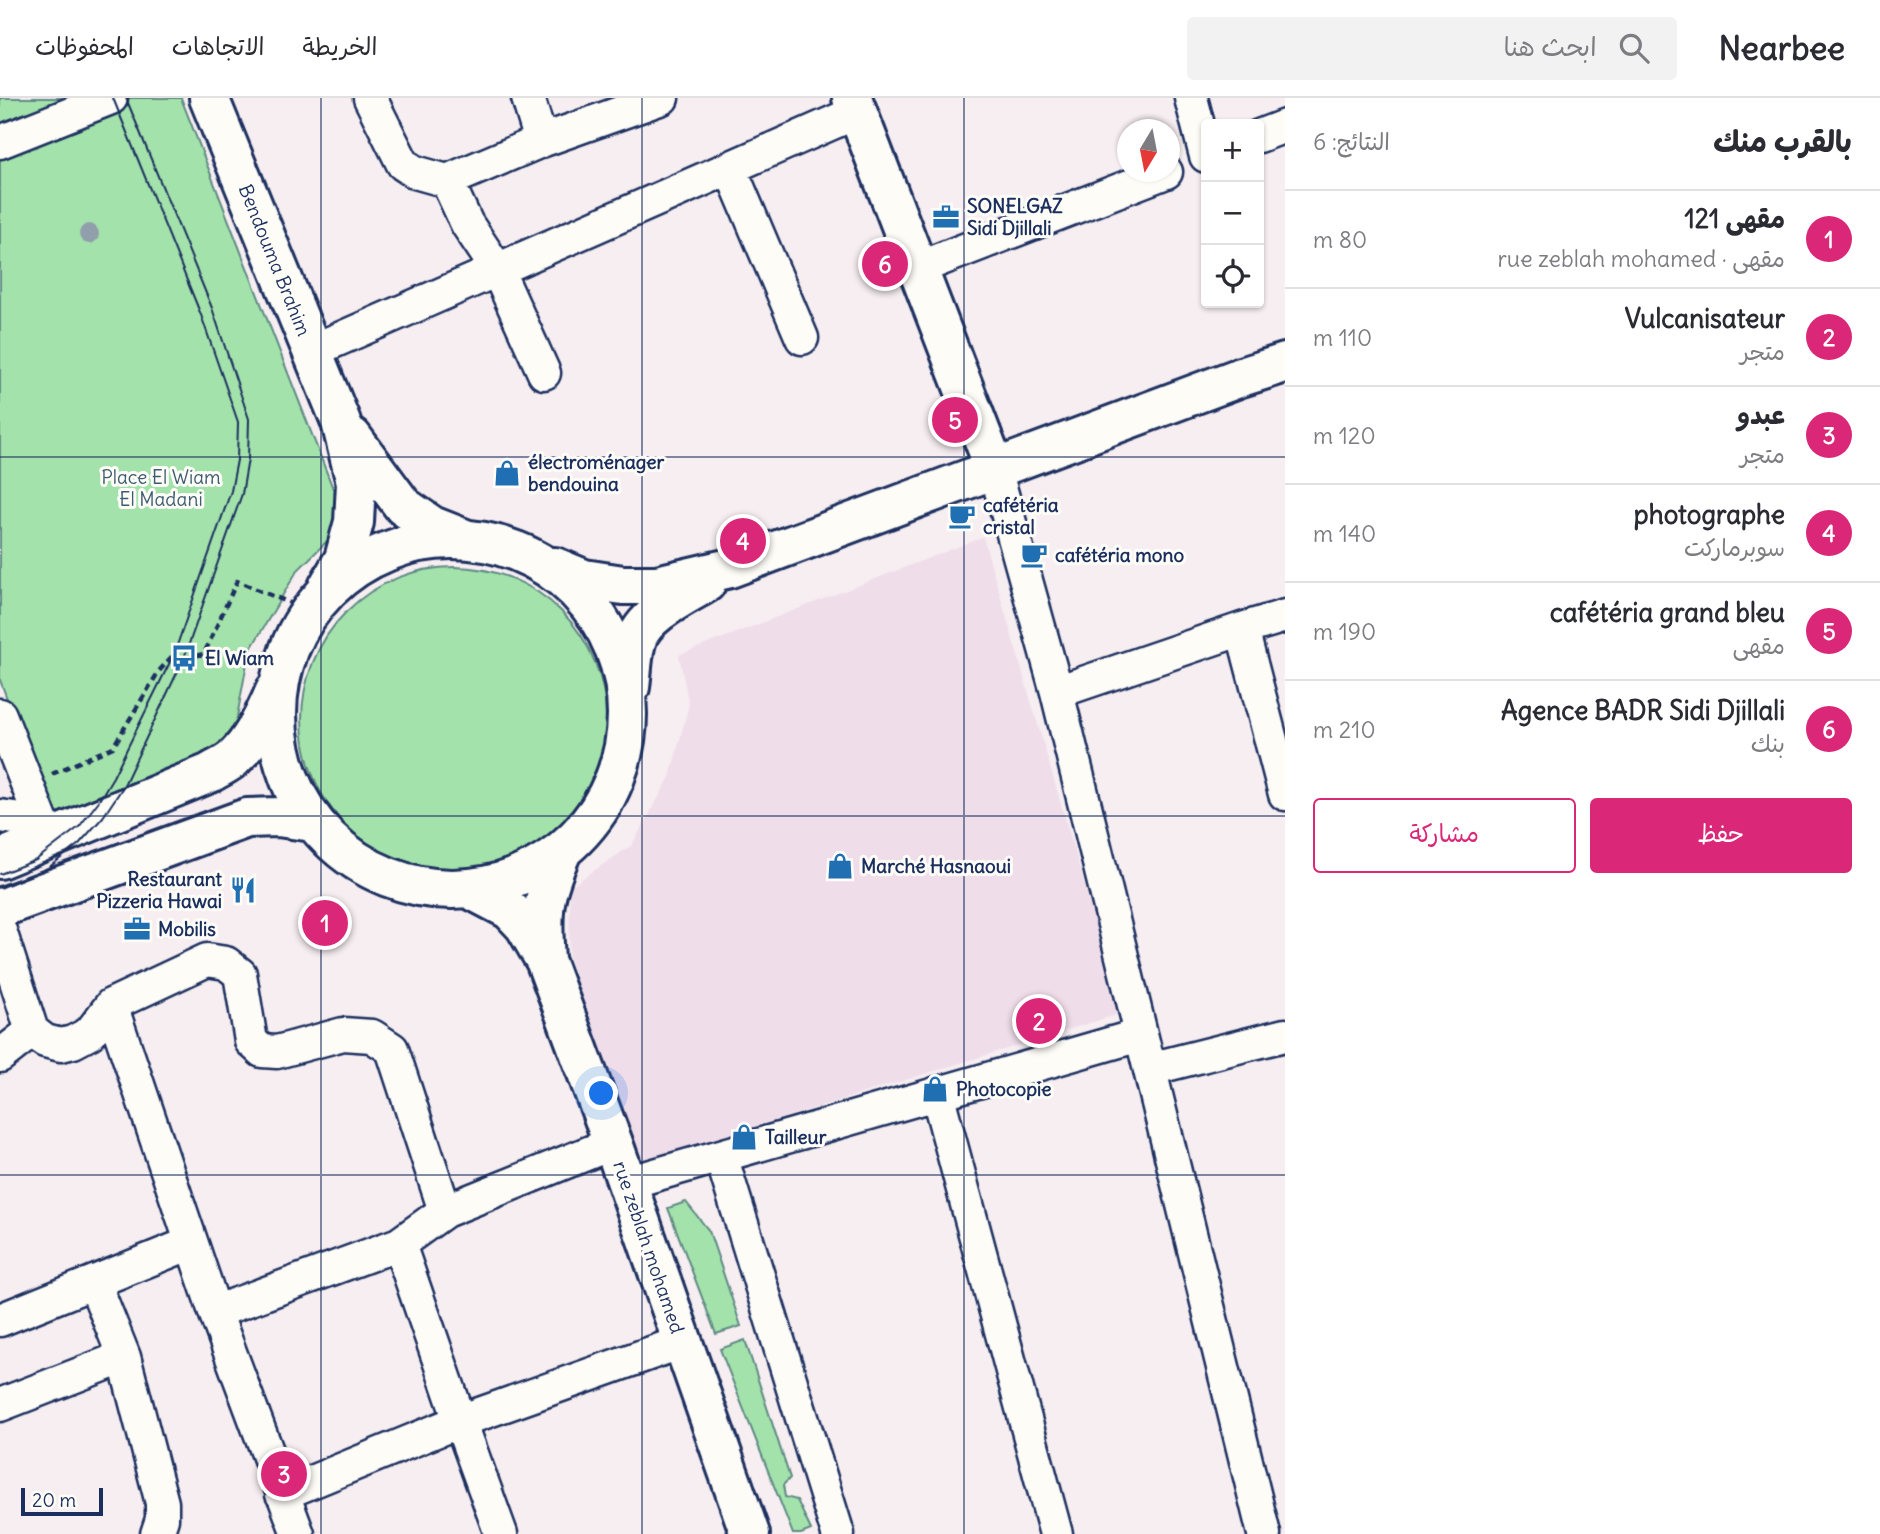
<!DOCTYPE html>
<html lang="ar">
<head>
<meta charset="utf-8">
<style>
  :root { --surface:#fff; --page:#f2f2f3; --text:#2b2b33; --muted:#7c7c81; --line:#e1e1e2; --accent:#db2777 }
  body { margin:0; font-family:Delius,"Playpen Sans Arabic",sans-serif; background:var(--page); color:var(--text); direction:rtl }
  .controls { position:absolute; right:21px; top:21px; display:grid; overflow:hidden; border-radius:7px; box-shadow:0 2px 5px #0004 }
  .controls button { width:63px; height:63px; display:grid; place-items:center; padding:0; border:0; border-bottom:2px solid var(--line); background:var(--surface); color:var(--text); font:35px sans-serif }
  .compass { position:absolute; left:1117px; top:21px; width:63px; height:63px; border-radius:50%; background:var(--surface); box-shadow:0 2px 5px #0004; rotate:190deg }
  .scale { position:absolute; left:21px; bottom:18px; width:82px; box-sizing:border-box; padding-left:7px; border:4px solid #1b2f5e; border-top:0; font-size:19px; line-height:24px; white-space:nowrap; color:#1b2f5e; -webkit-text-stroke:5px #fdfcf7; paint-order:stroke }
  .you { position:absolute; left:602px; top:996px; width:24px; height:24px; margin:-18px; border:5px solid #fff; border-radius:50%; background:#1a73e8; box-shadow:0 0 0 10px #1a73e833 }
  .badge { display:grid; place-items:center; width:46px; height:46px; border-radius:50%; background:var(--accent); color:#fff; font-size:23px; font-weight:700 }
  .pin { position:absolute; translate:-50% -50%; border:4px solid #fff; box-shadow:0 2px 7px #0006 }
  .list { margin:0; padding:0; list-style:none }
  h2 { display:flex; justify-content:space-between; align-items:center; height:91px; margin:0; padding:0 28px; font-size:30px }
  h2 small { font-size:23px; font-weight:400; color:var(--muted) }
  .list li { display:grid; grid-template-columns:46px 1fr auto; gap:21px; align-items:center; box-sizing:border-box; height:98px; padding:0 28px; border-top:2px solid var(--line) }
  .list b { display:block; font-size:26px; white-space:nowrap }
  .list p { margin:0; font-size:23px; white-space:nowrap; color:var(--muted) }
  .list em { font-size:23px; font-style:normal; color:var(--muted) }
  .actions { display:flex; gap:14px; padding:21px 28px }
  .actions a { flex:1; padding:16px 0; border:2px solid var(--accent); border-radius:7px; text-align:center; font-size:24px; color:var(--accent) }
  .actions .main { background:var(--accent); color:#fff }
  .icon { flex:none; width:38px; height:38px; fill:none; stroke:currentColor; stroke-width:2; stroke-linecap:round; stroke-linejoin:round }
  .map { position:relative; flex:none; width:1285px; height:1436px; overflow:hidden; direction:ltr }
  header { display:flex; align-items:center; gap:42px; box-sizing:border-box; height:98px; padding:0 35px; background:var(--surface); border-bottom:2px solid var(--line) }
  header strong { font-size:33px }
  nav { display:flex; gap:38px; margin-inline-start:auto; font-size:24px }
  .search { width:490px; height:63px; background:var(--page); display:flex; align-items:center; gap:18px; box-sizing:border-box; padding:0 24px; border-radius:7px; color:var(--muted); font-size:26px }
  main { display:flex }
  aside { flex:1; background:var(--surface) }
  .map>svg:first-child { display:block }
  .built { fill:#efddea }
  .green { fill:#a3e3ab; stroke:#5f8984; stroke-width:2 }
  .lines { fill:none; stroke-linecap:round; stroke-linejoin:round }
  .street-casing { stroke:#1b2f5e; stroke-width:37 }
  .secondary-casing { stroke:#1b2f5e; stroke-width:44 }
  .path { stroke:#1b2f5e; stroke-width:4.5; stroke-dasharray:7 5; stroke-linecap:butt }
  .street { stroke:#fdfcf7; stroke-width:32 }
  .secondary { stroke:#fdfcf7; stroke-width:38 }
  .tram { stroke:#1b2f5e; stroke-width:2 }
  .tree { fill:#919eab }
  .grid { fill:none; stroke:#1b2f5e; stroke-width:2; stroke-opacity:0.55 }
  .labels { text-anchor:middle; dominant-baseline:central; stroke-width:6; stroke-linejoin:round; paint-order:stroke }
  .poi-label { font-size:19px; font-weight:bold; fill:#1b2f5e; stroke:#fdfcf7; text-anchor:start }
  .street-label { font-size:19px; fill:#1b2f5e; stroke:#fdfcf7 }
  .park-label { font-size:19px; fill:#3d5c71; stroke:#fdfcf7 }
</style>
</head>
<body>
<header>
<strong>Nearbee</strong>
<div class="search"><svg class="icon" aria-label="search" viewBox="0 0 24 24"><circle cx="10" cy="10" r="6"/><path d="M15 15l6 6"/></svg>ابحث هنا</div>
<nav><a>الخريطة</a><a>الاتجاهات</a><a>المحفوظات</a></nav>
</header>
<main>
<aside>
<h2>بالقرب منك<small>النتائج: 6</small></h2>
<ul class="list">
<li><span class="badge">1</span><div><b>مقهى 121</b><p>مقهى · rue zeblah mohamed</p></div><em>80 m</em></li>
<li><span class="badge">2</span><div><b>Vulcanisateur</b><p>متجر</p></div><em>110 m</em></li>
<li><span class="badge">3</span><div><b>عبدو</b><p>متجر</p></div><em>120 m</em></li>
<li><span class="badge">4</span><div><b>photographe</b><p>سوبرماركت</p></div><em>140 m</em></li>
<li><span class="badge">5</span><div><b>cafétéria grand bleu</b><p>مقهى</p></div><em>190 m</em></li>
<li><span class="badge">6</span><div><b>Agence BADR Sidi Djillali</b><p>بنك</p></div><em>210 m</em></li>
</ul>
<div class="actions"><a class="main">حفظ</a><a>مشاركة</a></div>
</aside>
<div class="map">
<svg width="1285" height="1436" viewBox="0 0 1285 1436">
  <rect width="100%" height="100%" fill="#f7eef1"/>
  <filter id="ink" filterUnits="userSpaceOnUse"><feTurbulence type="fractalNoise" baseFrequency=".0143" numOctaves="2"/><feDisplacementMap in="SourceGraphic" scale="14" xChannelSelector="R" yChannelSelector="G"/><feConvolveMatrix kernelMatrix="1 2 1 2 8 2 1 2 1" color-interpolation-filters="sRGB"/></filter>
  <g filter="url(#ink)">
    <path class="built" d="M983 439 1122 915 637 1065 569 860 570 789 632 747 670 679 689 607 679 557Z"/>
    <path class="green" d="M0 0H181L346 424 297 473 249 554 234 635 233 672 61 744 0 582Z
      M302 621a152 152 0 1 1 304 0a152 152 0 1 1-304 0Z
      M686 1104 709 1133 741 1228 716 1236 668 1110Z
      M745 1242 790 1380 783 1387 785 1399 797 1402 811 1432 801 1436H793L720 1251Z"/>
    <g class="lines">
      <g class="street-casing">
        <path id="street" d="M370 0 403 66 415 74 447 83 541 43 662 0
          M528 0 541 43
          M1191 0 1206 58
          M1259 38 1285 28
          M0 44 111 0
          M730 70 802 240
          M447 83 467 126 497 171 544 275
          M918 170 1166 74
          M312 253 857 14
          M995 371 1057 594 1264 1436
          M1242 531 1285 696
          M1057 594 1242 531 1285 518
          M0 617 42 724 47 742
          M0 718 42 724
          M0 833 32 933 45 943 61 947 73 944 90 935 111 907 207 862 226 865 240 876 251 943 262 953 277 954 343 936 372 938 392 951 445 1113
          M111 907 215 1214 298 1436
          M0 958 32 933
          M1150 971 1285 937
          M937 995 1056 1436
          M721 1058 838 1436
          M627 1085 1140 937
          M399 1146 460 1323 501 1436
          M94 1184 124 1259 162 1405V1421L157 1436
          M215 1214 399 1146 445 1113 613 1045
          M0 1222 191 1145
          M0 1307 124 1259
          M282 1396 460 1323 682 1244"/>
      </g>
      <g class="secondary-casing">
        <path id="secondary" d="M209 0 341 324 356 385 354 424 344 461 328 489
          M852 0 995 371
          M352 339 403 408 432 428 465 441
          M277 616a175 175 0 1 1 350 0a175 175 0 1 1-350 0Z
          M555 469 584 481 623 487H657L730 470 1241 279 1285 265
          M630 589C632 574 632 558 636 544 642 518 684 498 706 485
          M0 761 210 675C218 670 228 666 234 660 253 642 265 617 275 593
          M468 790 510 812 525 828 545 862 613 1045 750 1436
          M0 810 247 720 278 719 313 724
          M545 860C541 813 543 796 562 753"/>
      </g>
      <path class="path" d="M184 560 204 556 237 483 302 510
        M52 676 113 649 159 573 174 556"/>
      <use href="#street" class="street"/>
      <use href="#secondary" class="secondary"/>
      <path class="tram" d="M0 776 36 762 79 729 98 704 113 679 174 556 231 393 237 362 238 324 201 217 113 0
        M0 790 48 770 79 746 103 719 123 689 184 560 242 396 248 361 249 321 212 210 126 0"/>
    </g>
    <circle class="tree" cx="89" cy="136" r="10"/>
  </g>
  <path class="grid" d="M321 0V1436M642 0V1436M964 0V1436M0 359H1285M0 718H1285M0 1077H1285"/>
  <defs>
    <g id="office-bare" transform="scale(2.1)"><path d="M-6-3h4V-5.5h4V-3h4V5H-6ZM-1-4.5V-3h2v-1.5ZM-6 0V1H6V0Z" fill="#1f6fb2" stroke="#fdfcf7" stroke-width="2.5" paint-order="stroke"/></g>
    <g id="shop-bare" transform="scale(2.1)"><path d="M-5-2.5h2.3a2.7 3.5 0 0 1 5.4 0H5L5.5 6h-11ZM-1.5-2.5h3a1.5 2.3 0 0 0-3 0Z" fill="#1f6fb2" stroke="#fdfcf7" stroke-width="2.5" paint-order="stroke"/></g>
    <g id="cafe-bare" transform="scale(2.1)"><path d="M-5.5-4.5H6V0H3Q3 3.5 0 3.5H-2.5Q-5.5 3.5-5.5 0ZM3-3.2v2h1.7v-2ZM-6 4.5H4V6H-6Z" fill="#1f6fb2" stroke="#fdfcf7" stroke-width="2.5" paint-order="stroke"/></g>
    <g id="bus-bare" transform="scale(2.1)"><path d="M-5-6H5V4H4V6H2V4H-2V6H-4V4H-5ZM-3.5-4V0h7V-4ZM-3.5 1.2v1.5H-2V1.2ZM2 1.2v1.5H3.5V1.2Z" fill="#1f6fb2" stroke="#fdfcf7" stroke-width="2.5" paint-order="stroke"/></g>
    <g id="restaurant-bare" transform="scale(2.1)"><path d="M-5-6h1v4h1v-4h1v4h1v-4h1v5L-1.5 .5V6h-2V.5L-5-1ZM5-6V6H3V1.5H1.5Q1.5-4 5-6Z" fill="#1f6fb2" stroke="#fdfcf7" stroke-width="2.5" paint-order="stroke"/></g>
  </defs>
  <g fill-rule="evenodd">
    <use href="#office-bare" x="946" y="119"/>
    <use href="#shop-bare" x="507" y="375"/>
    <use href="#cafe-bare" x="962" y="418"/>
    <use href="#cafe-bare" x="1034" y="457"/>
    <use href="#bus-bare" x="184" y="560"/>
    <use href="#shop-bare" x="840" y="768"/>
    <use href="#restaurant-bare" x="243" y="792"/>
    <use href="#office-bare" x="137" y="831"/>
    <use href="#shop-bare" x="935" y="991"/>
    <use href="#shop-bare" x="744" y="1039"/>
  </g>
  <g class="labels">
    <g class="poi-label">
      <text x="967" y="108">SONELGAZ<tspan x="967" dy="22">Sidi Djillali</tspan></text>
      <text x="528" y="364">électroménager<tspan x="528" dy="22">bendouina</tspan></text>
      <text x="983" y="407">cafétéria<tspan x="983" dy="22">cristal</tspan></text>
      <text x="1055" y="457">cafétéria mono</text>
      <text x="205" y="560">El Wiam</text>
      <text x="861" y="768">Marché Hasnaoui</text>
      <text x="222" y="781" text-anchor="end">Restaurant<tspan x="222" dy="22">Pizzeria Hawai</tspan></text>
      <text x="158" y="831">Mobilis</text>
      <text x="956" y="991">Photocopie</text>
      <text x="765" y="1039">Tailleur</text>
    </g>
    <g class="street-label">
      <text transform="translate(275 162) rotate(68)">Bendouma Brahim</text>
      <text transform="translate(649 1149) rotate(71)">rue zeblah mohamed</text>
    </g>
    <g class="park-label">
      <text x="161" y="379">Place El Wiam<tspan x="161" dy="22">El Madani</tspan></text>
    </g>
  </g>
</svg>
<div class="controls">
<button>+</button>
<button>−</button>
<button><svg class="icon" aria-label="locate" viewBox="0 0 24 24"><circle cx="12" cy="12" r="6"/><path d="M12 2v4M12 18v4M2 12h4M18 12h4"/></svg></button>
</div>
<svg class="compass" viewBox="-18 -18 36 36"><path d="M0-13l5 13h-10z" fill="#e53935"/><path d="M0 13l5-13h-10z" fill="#7c7c81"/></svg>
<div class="scale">20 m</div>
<div class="you"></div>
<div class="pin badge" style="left:325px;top:825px">1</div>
<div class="pin badge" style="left:1039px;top:923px">2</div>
<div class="pin badge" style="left:284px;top:1376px">3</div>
<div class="pin badge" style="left:743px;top:443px">4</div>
<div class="pin badge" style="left:955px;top:322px">5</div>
<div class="pin badge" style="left:885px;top:166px">6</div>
</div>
</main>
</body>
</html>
